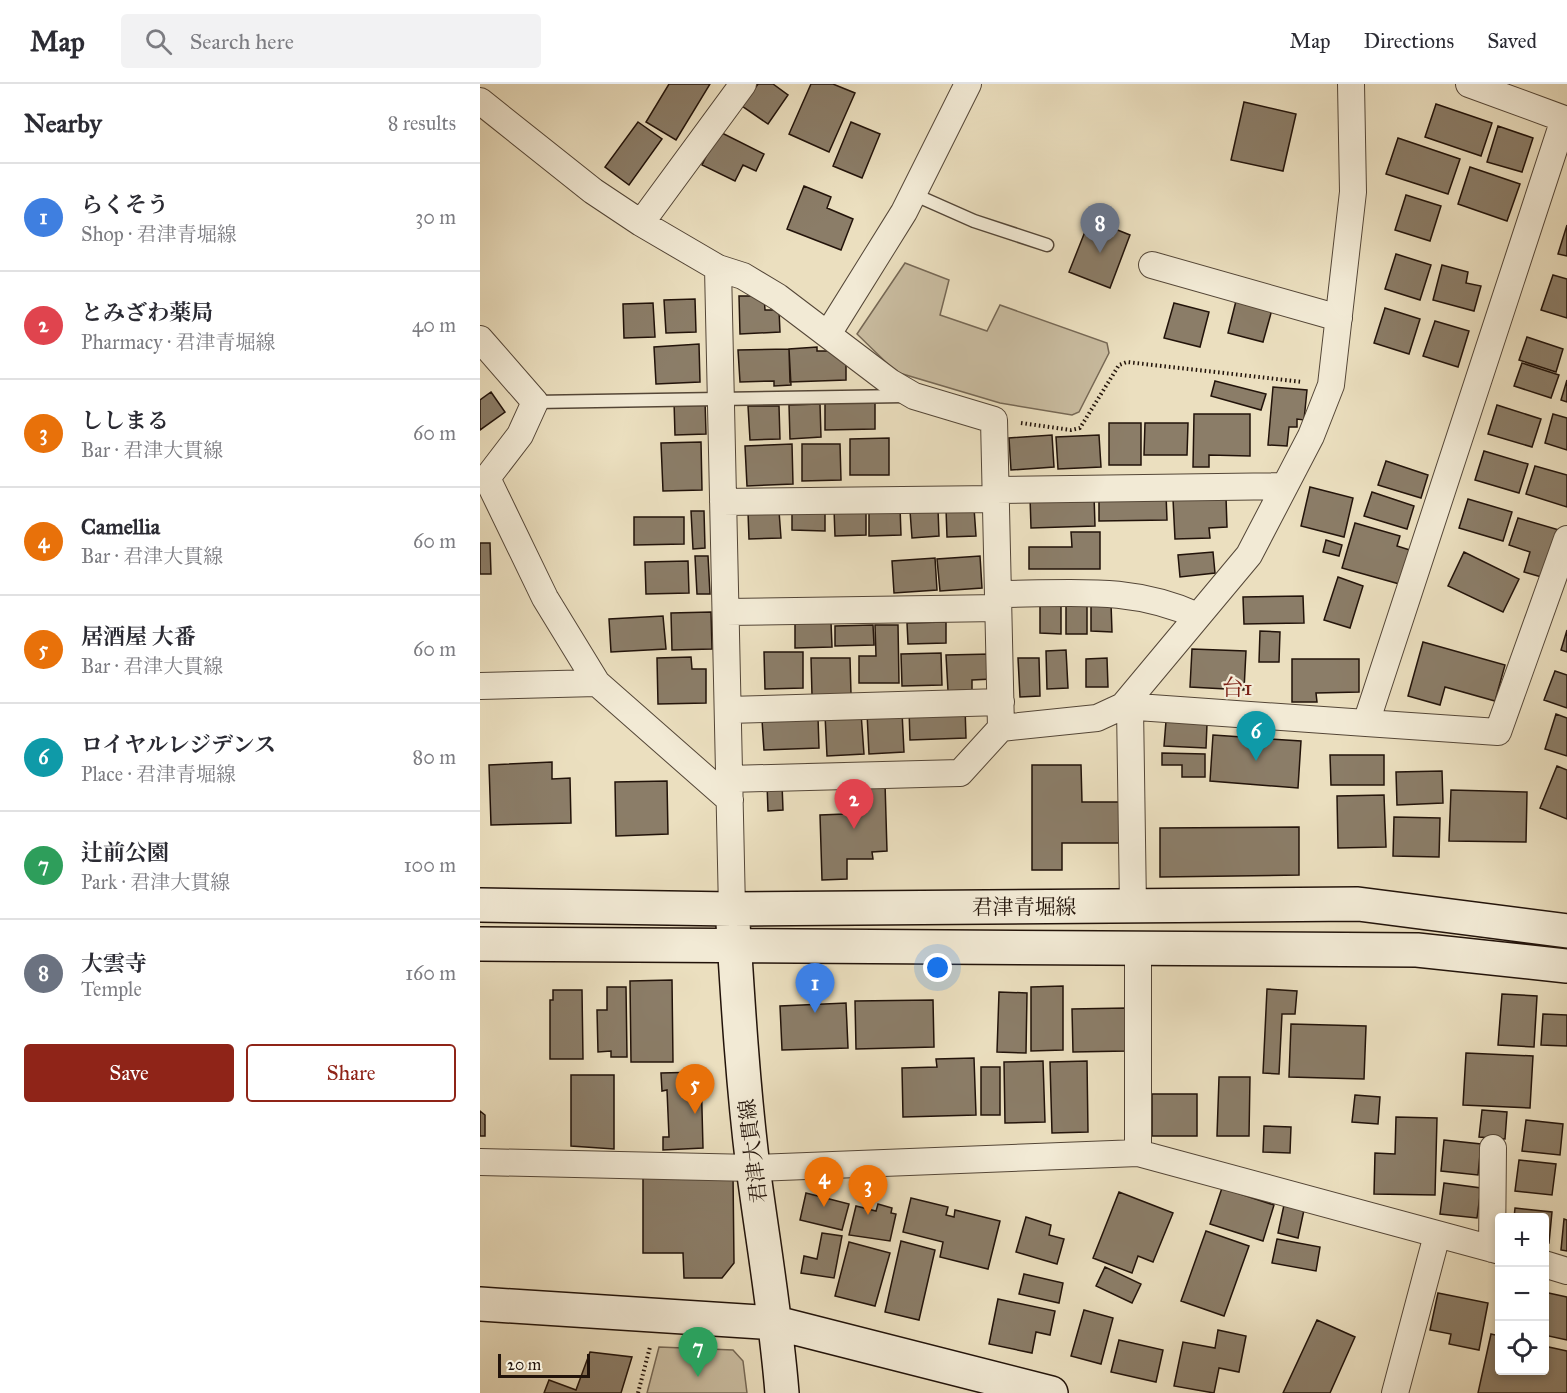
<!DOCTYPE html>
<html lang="en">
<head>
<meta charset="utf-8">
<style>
  :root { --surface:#fff; --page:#f2f2f3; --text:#2b2b33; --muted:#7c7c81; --line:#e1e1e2; --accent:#8f2418 }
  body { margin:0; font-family:"IM FELL Great Primer","Noto Serif JP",serif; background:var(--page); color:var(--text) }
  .controls { position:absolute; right:18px; bottom:18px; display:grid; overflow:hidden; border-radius:6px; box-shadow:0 3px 9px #0003 }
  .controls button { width:54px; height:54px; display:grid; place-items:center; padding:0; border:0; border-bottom:2px solid var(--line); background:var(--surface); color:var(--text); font:30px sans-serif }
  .scale { position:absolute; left:18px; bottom:15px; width:92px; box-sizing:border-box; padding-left:6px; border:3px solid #22130a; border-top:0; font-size:16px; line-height:21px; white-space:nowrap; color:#22130a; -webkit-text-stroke:4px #f2ead5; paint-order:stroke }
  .you { position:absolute; left:458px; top:884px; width:21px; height:21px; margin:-15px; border:4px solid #fff; border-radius:50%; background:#1a73e8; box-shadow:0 0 0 9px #1a73e833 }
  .badge { display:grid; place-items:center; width:39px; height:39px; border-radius:50%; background:var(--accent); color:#fff; font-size:20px; font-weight:700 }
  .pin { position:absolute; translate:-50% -50px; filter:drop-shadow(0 2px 3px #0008) }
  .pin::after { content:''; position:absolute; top:32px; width:21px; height:18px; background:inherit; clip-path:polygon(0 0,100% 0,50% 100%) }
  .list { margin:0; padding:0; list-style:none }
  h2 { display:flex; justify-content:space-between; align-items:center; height:78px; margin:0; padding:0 24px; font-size:26px }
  h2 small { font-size:20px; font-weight:400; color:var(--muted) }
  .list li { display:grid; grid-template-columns:39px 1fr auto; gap:18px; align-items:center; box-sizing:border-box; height:108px; padding:0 24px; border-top:2px solid var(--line) }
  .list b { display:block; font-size:22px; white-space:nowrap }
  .list p { margin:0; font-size:20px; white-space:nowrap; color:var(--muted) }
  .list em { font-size:20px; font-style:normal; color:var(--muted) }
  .actions { display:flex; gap:12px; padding:18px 24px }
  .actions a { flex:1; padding:14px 0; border:2px solid var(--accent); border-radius:6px; text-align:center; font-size:21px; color:var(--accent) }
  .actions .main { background:var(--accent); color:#fff }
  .icon { flex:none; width:33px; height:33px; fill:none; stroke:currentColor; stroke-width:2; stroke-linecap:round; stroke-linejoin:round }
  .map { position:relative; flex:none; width:1087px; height:1309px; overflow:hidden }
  header { display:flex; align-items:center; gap:36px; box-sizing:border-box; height:84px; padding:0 30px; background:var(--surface); border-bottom:2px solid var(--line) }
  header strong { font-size:28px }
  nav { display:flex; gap:33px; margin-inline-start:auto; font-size:21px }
  .search { width:420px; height:54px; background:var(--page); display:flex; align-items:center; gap:15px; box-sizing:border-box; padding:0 21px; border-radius:6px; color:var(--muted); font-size:22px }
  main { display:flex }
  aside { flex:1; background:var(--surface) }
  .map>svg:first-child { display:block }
  .green { fill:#c9bca0; stroke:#766855; stroke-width:1.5 }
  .building { fill:#8b7d68; stroke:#22130a; stroke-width:1.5 }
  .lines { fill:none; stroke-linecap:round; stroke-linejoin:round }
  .lane-casing { stroke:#544637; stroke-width:15 }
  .street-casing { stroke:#544637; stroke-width:28 }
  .secondary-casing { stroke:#22130a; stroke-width:36 }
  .path { stroke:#22130a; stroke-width:4; stroke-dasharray:1.5 3; stroke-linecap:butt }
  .lane { stroke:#f2ead5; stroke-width:12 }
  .street { stroke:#f2ead5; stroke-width:26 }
  .secondary { stroke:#f2ead5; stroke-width:33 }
  .labels { text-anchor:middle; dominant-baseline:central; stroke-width:4.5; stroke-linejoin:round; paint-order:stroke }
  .street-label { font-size:21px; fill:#22130a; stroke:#f2ead5 }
  .neighbourhood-label { font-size:22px; fill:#7a1f14; stroke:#f2ead5 }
</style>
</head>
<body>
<header>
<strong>Map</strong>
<div class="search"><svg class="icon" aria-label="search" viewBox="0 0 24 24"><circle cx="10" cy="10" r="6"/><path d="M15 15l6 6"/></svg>Search here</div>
<nav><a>Map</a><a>Directions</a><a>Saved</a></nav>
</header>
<main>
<aside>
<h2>Nearby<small>8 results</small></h2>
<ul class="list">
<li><span class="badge" style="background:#3f7fe0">1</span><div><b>らくそう</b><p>Shop · 君津青堀線</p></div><em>30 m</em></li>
<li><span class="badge" style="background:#e0444e">2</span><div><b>とみざわ薬局</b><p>Pharmacy · 君津青堀線</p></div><em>40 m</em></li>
<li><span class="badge" style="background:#e8710a">3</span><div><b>ししまる</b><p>Bar · 君津大貫線</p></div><em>60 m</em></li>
<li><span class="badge" style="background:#e8710a">4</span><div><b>Camellia</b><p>Bar · 君津大貫線</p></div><em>60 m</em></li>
<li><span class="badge" style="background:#e8710a">5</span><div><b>居酒屋 大番</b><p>Bar · 君津大貫線</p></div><em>60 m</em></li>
<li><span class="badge" style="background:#0f9aa8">6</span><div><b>ロイヤルレジデンス</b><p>Place · 君津青堀線</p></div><em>80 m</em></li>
<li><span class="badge" style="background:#2e9e5b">7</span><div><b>辻前公園</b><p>Park · 君津大貫線</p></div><em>100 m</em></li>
<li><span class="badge" style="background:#6b7280">8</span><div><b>大雲寺</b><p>Temple</p></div><em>160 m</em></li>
</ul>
<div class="actions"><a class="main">Save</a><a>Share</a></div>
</aside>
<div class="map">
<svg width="1087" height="1309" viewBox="0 0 1087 1309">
  <rect width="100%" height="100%" fill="#ebdfbf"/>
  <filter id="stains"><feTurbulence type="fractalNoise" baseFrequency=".00333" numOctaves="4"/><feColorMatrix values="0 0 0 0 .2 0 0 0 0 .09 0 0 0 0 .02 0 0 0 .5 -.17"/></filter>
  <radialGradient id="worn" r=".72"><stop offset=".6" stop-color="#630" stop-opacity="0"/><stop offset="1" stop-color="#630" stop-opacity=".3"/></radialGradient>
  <path class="green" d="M425 179 469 196 460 231 507 247 520 221 627 259 629 269 599 328 592 331 520 319 416 288 377 250Z
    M179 1263 253 1266 263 1277 267 1309H167Z"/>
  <path class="building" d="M189 0H230L196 56 166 38Z
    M278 0H293L308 11 288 40 262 22Z
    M331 0H353L375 9 349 68 309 50Z
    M764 18 816 30 803 87 751 76Z
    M956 20 1012 39 1001 72 945 53Z
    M158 38 182 55 149 101 125 83Z
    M371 38 400 50 382 94 353 82Z
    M1018 42 1053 54 1042 88 1007 78Z
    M238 47 284 70 276 87 263 81 255 97 222 81Z
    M918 54 980 75 968 110 906 90Z
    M990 83 1040 100 1027 137 978 120Z
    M324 102 351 113 347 124 373 135 361 166 307 145Z
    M926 111 961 122 950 157 915 146Z
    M610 135 650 151 630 204 589 188Z
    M1087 141V172L1078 170Z
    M916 170 951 181 940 216 905 205Z
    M962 181 988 188 986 199 1001 202 994 227 953 216Z
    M1073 191 1087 195V234L1061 226Z
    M259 212H284L285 226H299L300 248 260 250Z
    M757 213 793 222 783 258 748 249Z
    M215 215 216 248 186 249 184 216Z
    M173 219 175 253 144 254 143 220Z
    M694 219 729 228 720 263 684 254Z
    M905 224 940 235 929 270 894 259Z
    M955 237 989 247 978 283 943 272Z
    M1047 253 1083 265 1076 288 1039 276Z
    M219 260 220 298 176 300 174 263Z
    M337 263V267H356L366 278V296L310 298 309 265Z
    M309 265 311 301 294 302V297L260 298 258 266Z
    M1042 279 1079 291 1071 314 1034 302Z
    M1087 296V318L1081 316Z
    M735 297 786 310 781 326 731 312Z
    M793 303 827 306 824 336 817 335V343H809L807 362 788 361Z
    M11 308 25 328 0 346V316Z
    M225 316 226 350 195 351 194 317Z
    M395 317V345L345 346V318Z
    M340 320 341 353 310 355 309 321Z
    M1017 321 1061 335 1052 363 1008 350Z
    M268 322H299L300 355 270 356Z
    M714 330H770V372L729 371V383H713Z
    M1073 330 1087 334V366L1065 359Z
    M629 339H661V381H629Z
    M665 339H708L707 371H664Z
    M572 351 574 383 531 386 529 354Z
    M619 351 621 383 578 385 576 353Z
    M409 354V391H370V355Z
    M221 358 222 406 183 407 181 359Z
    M312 360 313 400 267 402 265 362Z
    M322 360H360L361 396 322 397Z
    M1004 367 1048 380 1039 409 995 396Z
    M906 377 948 391 941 414 898 401Z
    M1055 382 1087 391V423L1046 410Z
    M830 403 873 414 864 453 821 442Z
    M892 408 934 422 927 445 884 432Z
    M686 410 687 436 619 437V412Z
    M614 411 615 442 551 444 550 413Z
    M746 413 747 443 729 444 730 454 695 455 693 415Z
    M988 415 1032 428 1023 457 979 444Z
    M312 422 345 423V447L312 446Z
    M420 423 421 451 389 452V425Z
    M386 424V451L355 452 354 425Z
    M494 424 496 452 467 453 466 425Z
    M458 425 459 452 432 454 430 427Z
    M211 427H224L225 464 213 465Z
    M299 427 301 454 269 455 268 428Z
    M154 433H204V460L154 461Z
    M1038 434 1079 446 1065 494 1044 488 1050 468 1029 461Z
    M875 439 920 452 917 462 933 467 923 501 862 484Z
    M591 448H620V485H549V463H592Z
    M846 456 862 461 859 472 843 468Z
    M0 459H10L11 490H0Z
    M733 468 735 489 700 493 698 471Z
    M984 468 1039 495 1023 528 968 502Z
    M215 472H228L230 510H217Z
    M500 472 502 504 460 507 457 475Z
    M455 474 457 506 414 509 412 477Z
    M208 477 209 509 166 510 165 478Z
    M858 493 883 502 870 544 844 536Z
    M823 512 824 539 764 540 763 513Z
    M611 519H631L632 548 611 547Z
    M560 521H581V550L560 549Z
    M586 521 607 522V550H586Z
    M231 528 232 565 192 566 191 529Z
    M183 532 186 565 131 568 129 535Z
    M351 538 352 563 315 564V539Z
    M466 538V559L428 560 427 539Z
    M393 541 394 561 355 562V542Z
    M395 541H418L419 599H379V572H396Z
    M1087 546V568L1081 566Z
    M780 547 800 548 799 578H779Z
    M943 558 1025 581 1015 617 965 603 960 621 928 612Z
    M712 565 766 567 764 606 710 603Z
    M586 566 588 604 567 605 566 567Z
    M284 568H323V604L285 605Z
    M461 569 462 601 422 602 421 570Z
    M511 570 512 595 492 596V606L468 607 466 571Z
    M211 573 212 585H226V619L178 620 177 574Z
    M331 574H370L371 610 332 611Z
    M538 574H559L560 612 540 613Z
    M627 574 628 603H606V575Z
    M812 575H879V608L836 609 837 618H812Z
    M1075 587 1087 591V624L1064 616Z
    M485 623 486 654 430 656 429 625Z
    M422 628 424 668 389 670 387 629Z
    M381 629 384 670 347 672 345 631Z
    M1076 630 1087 634V672L1065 665Z
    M338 633 339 664 284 666 282 636Z
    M686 637 727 640 726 664 684 662Z
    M733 651 821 657 818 704 730 697Z
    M682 669 725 670V693H702V681H682Z
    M850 671H904V701H851Z
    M72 678V695L90 694 91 739 11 741 9 681Z
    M552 681H601L602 718H641V759H582V786H552Z
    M1077 682 1087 686V735L1060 724Z
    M962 687 963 719 917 721 916 688Z
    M187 697 188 750 136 752 135 698Z
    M405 699 407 767 392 768 393 775H367V795L342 796 340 731 365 730 364 700Z
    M287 700H302L303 726 288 727Z
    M971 706 1047 708 1046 758 969 757Z
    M904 711 906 763 858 764 857 712Z
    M914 733 960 734 959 773 913 772Z
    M819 743V791L680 793V744Z
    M192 896 193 978H151L150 897Z
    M583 902V966L551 967V903Z
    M127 903H146L147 973H131V967L118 968 117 926H127Z
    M787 905 817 907 815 930H802L799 990 783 989Z
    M73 906H102L103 975H70V916H73Z
    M519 908 547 909 546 969 517 968Z
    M1022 910 1057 912 1054 963 1018 961Z
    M453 916 454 963 376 965 375 917Z
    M366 919 368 964 302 966 300 922Z
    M646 924 647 967 593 968 592 925Z
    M1063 930 1087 931V962L1061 961Z
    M811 940 886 942 884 995 809 993Z
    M986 969 1053 972 1050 1024 983 1021Z
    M494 974 496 1031 423 1033 422 984 457 983 456 975Z
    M563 977 565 1038 525 1039 524 978Z
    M607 977 608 1048 572 1049 570 978Z
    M501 983H520V1031H501Z
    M221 988 223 1064 183 1066V1053H189L187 1006 182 1007 181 989Z
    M91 991H134V1065L91 1062Z
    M739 993H770L769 1052H737Z
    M672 1010H717V1052H672Z
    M875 1011 900 1013 898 1040 872 1038Z
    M1002 1026 1027 1028 1025 1055 999 1053Z
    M0 1027 5 1031V1052H0Z
    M916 1033 957 1034 955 1111 894 1110 895 1069 915 1070Z
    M1046 1036 1083 1040 1080 1071 1042 1067Z
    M784 1042 811 1043 810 1069 783 1068Z
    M964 1056 1001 1060 998 1091 961 1087Z
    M1039 1076 1076 1080 1072 1111 1035 1107Z
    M253 1090 254 1179 242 1194H204L203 1169H163V1091Z
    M964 1099 1001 1104 997 1134 960 1130Z
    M742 1104 794 1121 783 1157 730 1140Z
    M639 1108 693 1129 673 1178 658 1172 652 1189 613 1174Z
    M326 1109 369 1120 362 1146 320 1136Z
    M431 1114 468 1123 466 1131 474 1133 475 1126 520 1137 508 1185 460 1173 463 1158 423 1148Z
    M398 1120 412 1124 411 1129 416 1130 410 1157 369 1151 376 1122 396 1127Z
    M804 1121 824 1126 818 1154 798 1149Z
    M1035 1124 1072 1128 1069 1159H1064V1134H1034Z
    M546 1133 571 1141 569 1151 584 1155 577 1180 536 1168Z
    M1084 1135 1087 1136V1167L1081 1166Z
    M726 1147 769 1162 744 1232 701 1217Z
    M342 1149 362 1152 354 1194 321 1189 324 1172 337 1175Z
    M797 1155 840 1163 836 1187 792 1179Z
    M421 1157 455 1166 439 1236 405 1228Z
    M369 1158 410 1169 395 1222 355 1212Z
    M625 1183 661 1200 652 1219 616 1202Z
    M544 1190 583 1199 579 1219 539 1210Z
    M1064 1208 1087 1213V1256L1064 1251Z
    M958 1209 1008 1219 999 1266 969 1260 971 1250 950 1246Z
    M518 1215 575 1227 570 1251 556 1248 552 1269 509 1260Z
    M604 1226 633 1234 621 1280 591 1272Z
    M837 1236 875 1253 850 1309H803Z
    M738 1246 766 1252 759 1288 739 1284 734 1309 694 1302 703 1258 735 1264Z
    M1011 1250 1020 1252V1286H1064V1262L1087 1267V1309H998Z
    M639 1256 683 1266 676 1298 631 1288Z
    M110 1268 152 1273 141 1309H64L69 1296 96 1306Z"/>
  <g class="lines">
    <g class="lane-casing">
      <path id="lane" d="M433 110 494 137 567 161
        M55 318 424 312"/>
    </g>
    <g class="street-casing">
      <path id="street" d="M989 0 1087 36
        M0 17 113 107 161 139 238 184 263 192 298 213 410 298 434 312 514 336 521 644
        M161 139 263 0
        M672 181 859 234
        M238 184 252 825
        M348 250 424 128 488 0
        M0 255 55 318 40 351 7 394
        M7 394 65 514 117 599 250 716
        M516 406 805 402
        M243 418 516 415
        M518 510C592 510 649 501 718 532
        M246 528 518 524
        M0 602 117 599
        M643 622 769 471 831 352 851 301 873 108 871 0
        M650 623 653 822
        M248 626 521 618
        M886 639 1018 648 1087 455
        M249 695 480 689 521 644 617 634 643 622 886 639 1084 35
        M658 1069V863
        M0 1078 273 1084 658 1069 1020 1167
        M1012 1165 1013 1064
        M1064 1180 1087 1187
        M915 1309 957 1151"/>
    </g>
    <g class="secondary-casing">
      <path id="secondary" d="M0 821 252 825 878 820 1087 847
        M253 839C258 920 263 1002 273 1083 283 1159 296 1233 302 1309
        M0 860 937 866 1087 882
        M0 1220 296 1239 571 1309"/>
    </g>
    <path class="path" d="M541 339 591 346 600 344 639 281 647 278 823 298
      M158 1309 170 1263"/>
    <use href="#lane" class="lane"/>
    <use href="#street" class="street"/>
    <use href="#secondary" class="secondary"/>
  </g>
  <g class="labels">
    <g class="street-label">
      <text x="544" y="823">君津青堀線</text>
      <text transform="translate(273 1067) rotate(-97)">君津大貫線</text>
    </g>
    <g class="neighbourhood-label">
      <text x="757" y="603">台1</text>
    </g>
  </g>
  <rect width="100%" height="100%" filter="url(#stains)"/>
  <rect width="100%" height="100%" fill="url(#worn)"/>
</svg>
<div class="controls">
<button>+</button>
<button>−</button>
<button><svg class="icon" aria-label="locate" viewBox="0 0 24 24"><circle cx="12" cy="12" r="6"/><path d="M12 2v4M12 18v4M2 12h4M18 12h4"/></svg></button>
</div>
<div class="scale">20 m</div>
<div class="you"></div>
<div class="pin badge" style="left:335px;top:929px;background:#3f7fe0">1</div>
<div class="pin badge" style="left:374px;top:745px;background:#e0444e">2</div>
<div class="pin badge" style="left:388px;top:1131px;background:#e8710a">3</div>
<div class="pin badge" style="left:344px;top:1123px;background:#e8710a">4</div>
<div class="pin badge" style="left:215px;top:1030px;background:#e8710a">5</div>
<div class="pin badge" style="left:776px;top:677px;background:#0f9aa8">6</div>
<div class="pin badge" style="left:218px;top:1293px;background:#2e9e5b">7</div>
<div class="pin badge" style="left:620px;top:169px;background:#6b7280">8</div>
</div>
</main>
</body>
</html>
